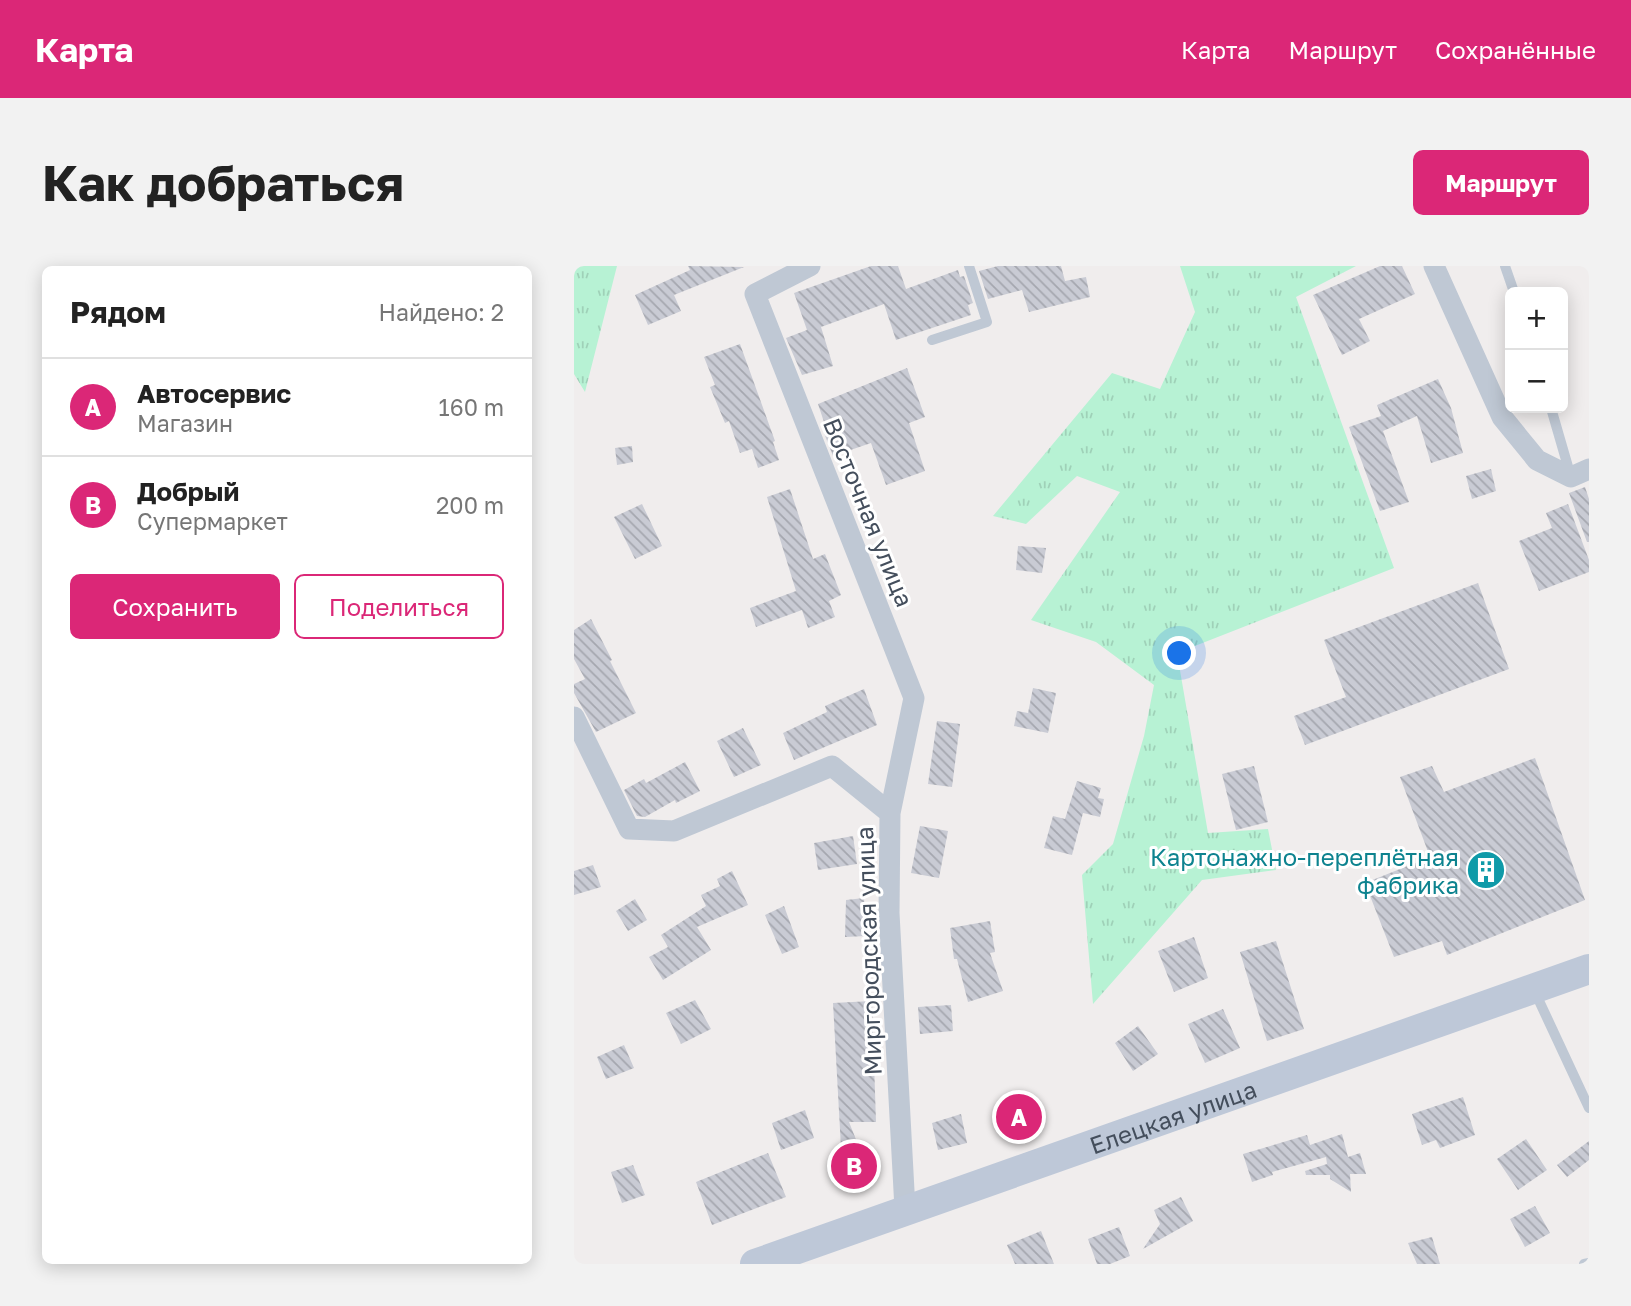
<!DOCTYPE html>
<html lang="ru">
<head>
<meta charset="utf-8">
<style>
  :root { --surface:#fff; --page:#f2f2f2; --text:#222; --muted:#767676; --line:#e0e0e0; --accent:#db2777 }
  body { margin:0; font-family:"Golos Text",sans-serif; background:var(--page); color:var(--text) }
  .controls { position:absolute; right:21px; top:21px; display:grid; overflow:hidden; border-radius:10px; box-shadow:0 4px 18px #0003 }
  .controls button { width:63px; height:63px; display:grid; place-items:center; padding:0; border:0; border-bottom:2px solid var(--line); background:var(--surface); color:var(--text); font:35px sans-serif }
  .you { position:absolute; left:606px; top:388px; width:24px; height:24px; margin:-18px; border:5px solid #fff; border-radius:50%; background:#1a73e8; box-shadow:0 0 0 10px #1a73e833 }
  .badge { display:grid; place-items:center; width:46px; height:46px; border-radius:50%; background:var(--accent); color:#fff; font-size:23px; font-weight:700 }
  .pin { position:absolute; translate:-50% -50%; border:4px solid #fff; box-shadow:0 2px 7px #0006 }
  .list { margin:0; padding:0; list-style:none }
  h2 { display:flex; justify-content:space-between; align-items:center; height:91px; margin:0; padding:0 28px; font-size:30px }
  h2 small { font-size:23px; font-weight:400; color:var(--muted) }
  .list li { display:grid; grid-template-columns:46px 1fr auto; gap:21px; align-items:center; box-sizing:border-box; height:98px; padding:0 28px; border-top:2px solid var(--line) }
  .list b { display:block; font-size:26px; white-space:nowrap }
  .list p { margin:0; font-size:23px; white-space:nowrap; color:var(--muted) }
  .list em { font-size:23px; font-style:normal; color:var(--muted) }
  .actions { display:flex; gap:14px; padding:21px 28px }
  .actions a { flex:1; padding:16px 0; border:2px solid var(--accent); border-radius:10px; text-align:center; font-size:24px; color:var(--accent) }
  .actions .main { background:var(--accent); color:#fff }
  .map { position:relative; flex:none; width:1015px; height:998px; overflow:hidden; border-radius:10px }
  header { display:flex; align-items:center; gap:42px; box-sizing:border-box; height:98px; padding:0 35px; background:var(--accent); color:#fff }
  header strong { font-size:33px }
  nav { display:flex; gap:38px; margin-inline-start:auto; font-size:24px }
  .intro { display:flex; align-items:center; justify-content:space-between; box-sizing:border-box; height:168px; padding:0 42px }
  h1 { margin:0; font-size:49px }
  .button { padding:18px 32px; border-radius:10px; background:var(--accent); color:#fff; font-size:24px; font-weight:700 }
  main { display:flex; gap:42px; padding:0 42px }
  aside { flex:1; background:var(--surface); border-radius:10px; box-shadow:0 4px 18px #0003 }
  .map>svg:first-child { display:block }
  .grass { fill:url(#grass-tufts) }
  .building { fill:url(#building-back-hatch) }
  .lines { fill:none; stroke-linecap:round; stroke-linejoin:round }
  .lane { stroke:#bfc8d4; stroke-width:10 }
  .street { stroke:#bfc8d4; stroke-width:21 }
  .secondary { stroke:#bec8d8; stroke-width:30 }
  .labels { text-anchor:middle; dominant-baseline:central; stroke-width:6; stroke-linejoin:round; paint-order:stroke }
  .street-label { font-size:24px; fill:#444e5c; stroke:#fff }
  .culture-label { font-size:24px; fill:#0d838f; stroke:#fff; text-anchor:end }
</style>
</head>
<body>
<header>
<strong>Карта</strong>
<nav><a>Карта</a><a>Маршрут</a><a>Сохранённые</a></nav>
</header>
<div class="intro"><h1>Как добраться</h1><a class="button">Маршрут</a></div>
<main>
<aside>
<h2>Рядом<small>Найдено: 2</small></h2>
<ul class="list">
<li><span class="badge">A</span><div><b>Автосервис</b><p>Магазин</p></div><em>160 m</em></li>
<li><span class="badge">B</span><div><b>Добрый</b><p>Супермаркет</p></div><em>200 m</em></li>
</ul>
<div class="actions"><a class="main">Сохранить</a><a>Поделиться</a></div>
</aside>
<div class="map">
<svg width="1015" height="998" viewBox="0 0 1015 998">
  <defs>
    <pattern id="grass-tufts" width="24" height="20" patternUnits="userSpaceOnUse" patternTransform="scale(1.75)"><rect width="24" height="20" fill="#b7f2d4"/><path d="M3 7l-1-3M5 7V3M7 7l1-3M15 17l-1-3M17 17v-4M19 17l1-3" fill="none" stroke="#9fd1b8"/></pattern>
    <pattern id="building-back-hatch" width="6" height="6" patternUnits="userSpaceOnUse" patternTransform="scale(1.75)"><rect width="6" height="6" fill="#c9cbd4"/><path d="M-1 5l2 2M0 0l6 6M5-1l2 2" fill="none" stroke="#a5a7af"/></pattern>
  </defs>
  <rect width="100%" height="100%" fill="#f0eded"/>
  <path class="grass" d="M0 0H43L11 126 0 108Z
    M606 0H782L722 31 820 302 603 387 634 567 694 563 702 604 628 614 519 738 508 609 539 578 570 470 580 419 522 376 457 354 546 226 503 210 452 258 419 250 538 107 586 123 621 46Z"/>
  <path class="building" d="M114 0 170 1 100 29 107 45 74 59 61 29 116 4Z
    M297 0H324L332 23 384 4 386 11 390 10 399 37 394 39 397 49 322 74 310 38 247 61 259 100 228 109 212 72 233 64 220 27Z
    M424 0H487L491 15 512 11 516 31 455 46 448 24 414 33 405 5Z
    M806 0H828L841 28 785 53 796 75 768 89 739 29Z
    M166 78 201 175 199 176 205 194 184 202 178 183 166 187 155 155 151 157 136 121 141 119 130 91Z
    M333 102 351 151 335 157 351 205 312 219 297 177 259 190 250 167 253 165 244 138Z
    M864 113 877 142 889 187 857 197 843 150 809 165 835 236 806 245 775 161 807 150 803 139Z
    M58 180 59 196 43 199 41 182Z
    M917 203 922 225 898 233 892 210Z
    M1011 221 1015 233V276H1013L995 227Z
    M216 223 239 293 251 288 267 329 255 335 261 351 234 362 228 344 182 361 176 342 222 325 193 231Z
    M68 238 88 280 61 293 40 251Z
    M994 238 1015 294V306L965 325 945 275 978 262 972 247Z
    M444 280 472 282 468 307 442 304Z
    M904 317 935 403 731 479 720 450 772 431 750 374Z
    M17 353 38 394 36 395 62 447 22 466 0 427V418L11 413 0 393V364Z
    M459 422 482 427 474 467 440 460 443 445 454 447Z
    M290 423 303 459 220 494 209 467 253 446 251 440Z
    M363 455 386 458 378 521 354 518Z
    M169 462 187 499 160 511 143 475Z
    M961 492 1011 634 873 689 868 675 820 691 791 617 856 591 826 511 858 500 870 526Z
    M111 496 126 525 102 537 101 534 71 551 63 550 50 524 70 513 72 517Z
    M680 500 694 556 662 564 648 508Z
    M503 515 527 522 524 532 530 533 526 551 509 547 498 589 470 582 479 550 491 553Z
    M346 560 374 565 365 612 337 607Z
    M279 570 283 598 244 604 240 577Z
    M19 599 27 621 0 629V605Z
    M158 605 174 639 123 661 137 684 89 714 75 691 94 681 87 669 132 640 127 629 146 620 143 613Z
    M290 632 292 670 271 671 272 634Z
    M61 633 73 654 54 665 42 645Z
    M210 640 225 681 208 688 191 649Z
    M416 655 421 686 416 687 429 725 394 736 383 693H380L376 662Z
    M620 671 634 712 600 726 584 685Z
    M702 675 730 763 693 775 666 686Z
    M121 734 137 763 107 778 92 747Z
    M298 735 302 856H275L299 916 278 924 268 900 259 737Z
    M377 739 379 765 346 768 344 741Z
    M649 743 666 782 631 797 614 758Z
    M564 760 584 788 559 805 541 777Z
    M50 779 60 802 32 813 23 791Z
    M460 829 470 859 429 873 419 843Z
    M889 831 901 869 866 882 862 874 848 879 838 848Z
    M231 844 240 872 207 884 198 857Z
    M387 848 393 877 364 884 358 857Z
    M768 868 774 891 786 887 792 908H776L777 926 756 913V909H732L731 905 753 898 752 891 698 906 699 909 678 916 669 888 733 869 736 879Z
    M952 873 973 904 944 924 923 893Z
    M1015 875V894L993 911 983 899Z
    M194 887 212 931 138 959 122 916Z
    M59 899 71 929 48 937 37 906Z
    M607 931 619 955 569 983 586 958 580 944Z
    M961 940 976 967 951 981 936 953Z
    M545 961 556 990 536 998H523L514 973Z
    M467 965 480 998H441L433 979Z
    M858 971 866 998H843L834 977Z"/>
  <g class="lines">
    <path class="lane" d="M931 0 940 26
      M358 74 413 56 395 0
      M977 142 997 211
      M960 724 1015 842
      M1010 998 1015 997"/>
    <path class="street" d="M236 0 181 28 340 432 316 547 315 647 331 943
      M860 0 928 151 963 194 997 211 1015 203
      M0 451 55 563 100 565 258 500 316 547"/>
    <path class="secondary" id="s1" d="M181 998 1015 703"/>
  </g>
  <defs>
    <g id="building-disc" transform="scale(2.0125)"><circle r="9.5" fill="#0f9aa8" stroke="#fff"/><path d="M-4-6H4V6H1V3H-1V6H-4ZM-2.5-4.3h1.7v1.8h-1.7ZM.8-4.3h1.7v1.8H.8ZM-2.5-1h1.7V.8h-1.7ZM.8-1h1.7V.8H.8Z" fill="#fff"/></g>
  </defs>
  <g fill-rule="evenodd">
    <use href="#building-disc" x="912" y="604"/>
  </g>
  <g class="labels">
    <g class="street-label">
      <text transform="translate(295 246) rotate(68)">Восточная улица</text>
      <text transform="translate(294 685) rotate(-92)">Миргородская улица</text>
      <text stroke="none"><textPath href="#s1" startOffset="443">Елецкая улица</textPath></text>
    </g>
    <g class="culture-label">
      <text x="885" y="590">Картонажно-переплётная<tspan x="885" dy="28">фабрика</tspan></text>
    </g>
  </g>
</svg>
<div class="controls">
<button>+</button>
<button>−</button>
</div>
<div class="you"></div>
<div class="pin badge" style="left:445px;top:851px">A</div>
<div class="pin badge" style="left:280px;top:900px">B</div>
</div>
</main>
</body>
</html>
